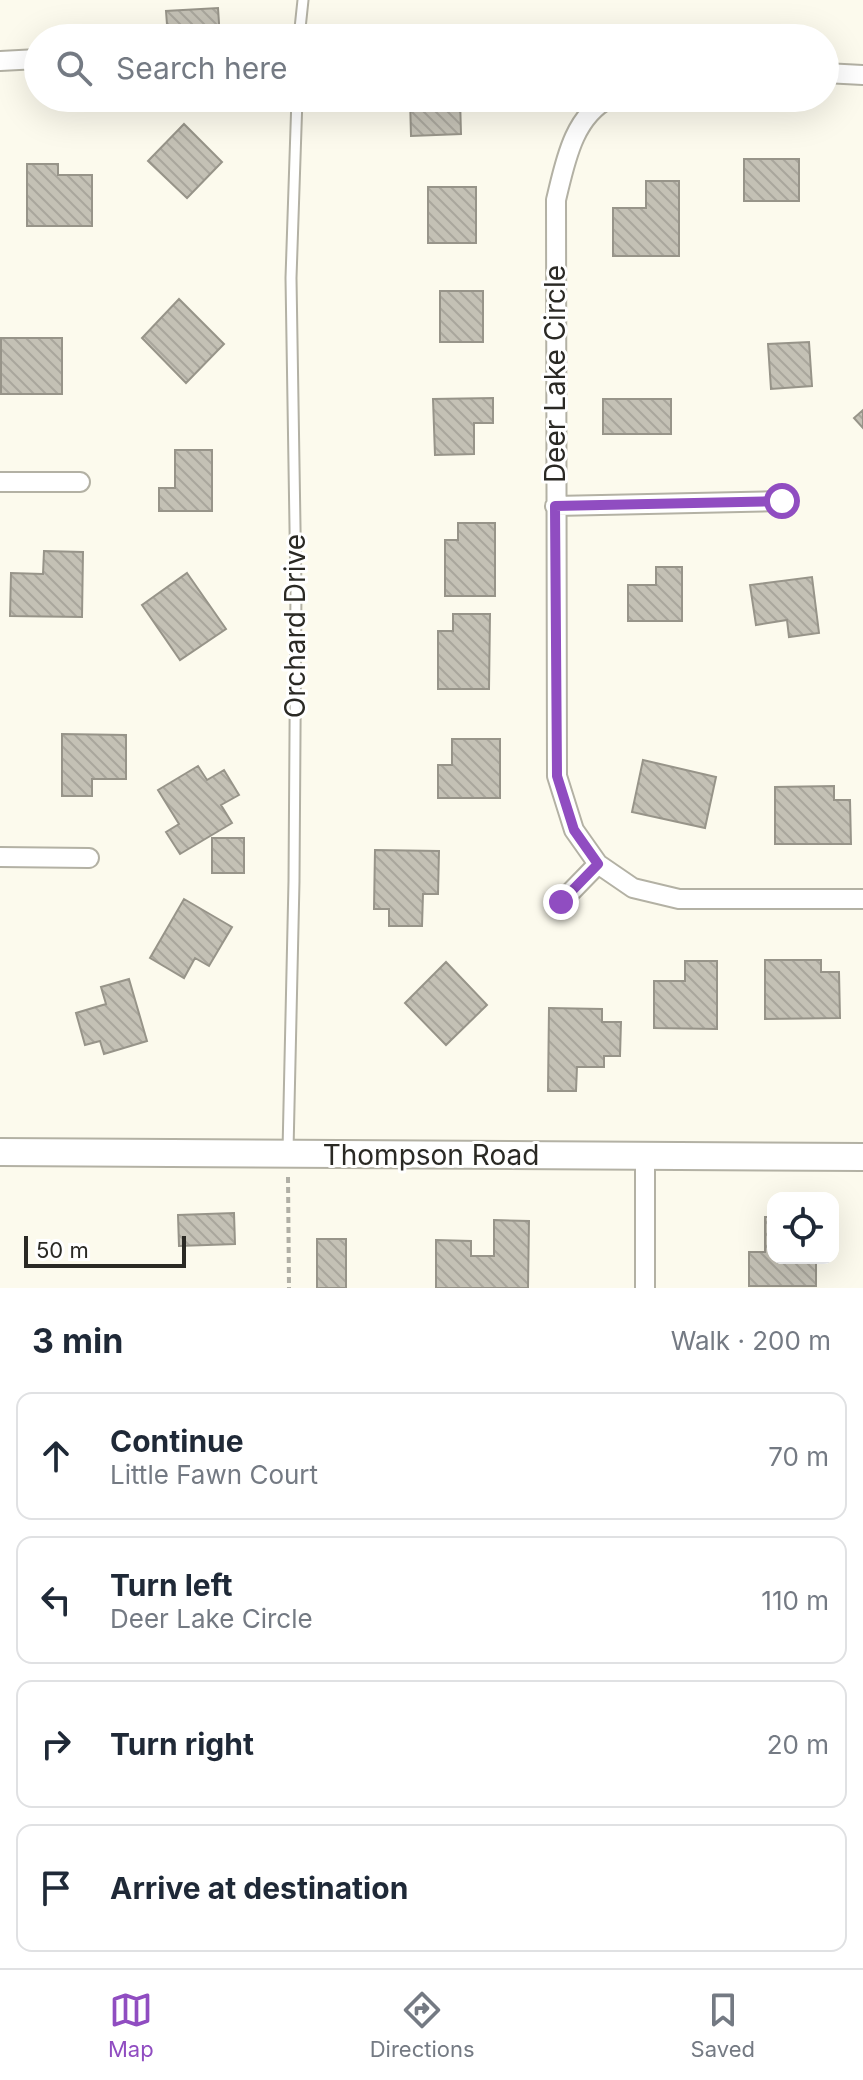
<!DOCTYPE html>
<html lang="en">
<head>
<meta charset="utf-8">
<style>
  :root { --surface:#fff; --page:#f6f6f7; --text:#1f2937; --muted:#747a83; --line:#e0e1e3; --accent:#904dc1 }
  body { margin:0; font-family:Inter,sans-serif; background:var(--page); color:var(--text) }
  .controls { position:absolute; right:24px; bottom:24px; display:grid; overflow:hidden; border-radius:16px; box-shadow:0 8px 32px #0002 }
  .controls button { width:72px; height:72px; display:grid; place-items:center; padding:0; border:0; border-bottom:2px solid var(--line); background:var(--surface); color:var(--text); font:40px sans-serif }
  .scale { position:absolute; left:24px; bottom:20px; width:162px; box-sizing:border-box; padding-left:8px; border:4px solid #2a2924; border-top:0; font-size:22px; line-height:28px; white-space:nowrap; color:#2a2924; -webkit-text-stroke:6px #fff; paint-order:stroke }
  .stop { position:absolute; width:24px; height:24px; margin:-18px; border:6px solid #904dc1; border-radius:50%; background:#fff }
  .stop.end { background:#904dc1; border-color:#fff; box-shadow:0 2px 8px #0008 }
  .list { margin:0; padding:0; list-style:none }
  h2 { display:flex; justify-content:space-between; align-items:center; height:104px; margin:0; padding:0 32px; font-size:34px }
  h2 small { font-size:26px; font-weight:400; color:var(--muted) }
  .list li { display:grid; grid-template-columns:52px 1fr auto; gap:24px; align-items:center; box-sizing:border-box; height:128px; margin:0 16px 16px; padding:0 16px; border:2px solid var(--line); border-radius:16px }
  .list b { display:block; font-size:30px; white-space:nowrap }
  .list p { margin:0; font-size:26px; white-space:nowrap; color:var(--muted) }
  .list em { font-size:26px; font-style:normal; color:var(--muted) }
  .icon { flex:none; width:44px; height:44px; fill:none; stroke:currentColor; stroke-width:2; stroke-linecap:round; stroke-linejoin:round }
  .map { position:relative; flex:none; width:863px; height:1288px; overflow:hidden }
  .search { position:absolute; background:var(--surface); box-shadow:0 8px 32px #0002; left:24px; right:24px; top:24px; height:88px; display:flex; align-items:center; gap:20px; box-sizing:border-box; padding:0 28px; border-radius:44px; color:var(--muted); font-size:30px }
  .sheet { height:680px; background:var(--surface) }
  nav { display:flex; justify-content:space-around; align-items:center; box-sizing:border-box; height:112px; border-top:2px solid var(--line); background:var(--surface); font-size:22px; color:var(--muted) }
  nav a { display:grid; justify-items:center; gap:4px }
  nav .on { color:var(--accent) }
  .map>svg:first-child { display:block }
  .building { fill:url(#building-back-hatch); stroke:#979489; stroke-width:2 }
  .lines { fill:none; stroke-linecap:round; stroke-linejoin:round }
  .lane-casing { stroke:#b3b1a4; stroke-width:13 }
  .street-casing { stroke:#b3b1a4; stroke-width:22 }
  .secondary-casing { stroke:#b3b1a4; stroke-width:30 }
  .path { stroke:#b0afa5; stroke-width:4; stroke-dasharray:6 4; stroke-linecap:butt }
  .lane { stroke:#fff; stroke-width:9 }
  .street { stroke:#fff; stroke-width:18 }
  .secondary { stroke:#fff; stroke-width:26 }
  .route { stroke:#904dc1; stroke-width:10 }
  .labels { text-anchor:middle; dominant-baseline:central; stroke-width:6; stroke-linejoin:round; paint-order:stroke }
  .street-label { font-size:28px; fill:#2a2924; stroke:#fff }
</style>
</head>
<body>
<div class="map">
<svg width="863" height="1288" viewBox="0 0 863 1288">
  <defs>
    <pattern id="building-back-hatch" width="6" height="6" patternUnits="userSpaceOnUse" patternTransform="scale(2)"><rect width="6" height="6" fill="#c4c1b5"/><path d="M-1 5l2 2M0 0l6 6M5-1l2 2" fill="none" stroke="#a9a69c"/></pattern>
  </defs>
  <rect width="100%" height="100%" fill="#fcfaed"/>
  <path class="building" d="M218 8 220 38H168L166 11Z
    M410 98H460L461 134 411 136Z
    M184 124 222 162 187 198 148 161Z
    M744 159H799V201H744Z
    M27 164H58V175H92V226H27Z
    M646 181H679V256H613V208H646Z
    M428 187H476V243H428Z
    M440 291H483V342H440Z
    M179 299 224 344 186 383 142 338Z
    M1 338H62V394H1Z
    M809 342 812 386 771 389 768 344Z
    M493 398V423H474V454L435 455 433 399Z
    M603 399H671V434H603Z
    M863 410V428L854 418Z
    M175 450H212V511H159V488H175Z
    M458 523H495V596H445V540H458Z
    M44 551 83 552 82 617 10 616 11 573 43 574Z
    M656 567H682V621H628V585H656Z
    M187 573 226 629 180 660 142 605Z
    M812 577 819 633 789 637 787 620 756 625 750 585Z
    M453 614H490L489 689H438V631H453Z
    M62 734 126 735V779H92V796H62Z
    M452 739H500V798H438V765H452Z
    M643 760 716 777 705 828 632 812Z
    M198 766 207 780 224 770 239 795 221 805 232 823 180 854 166 832 179 824 158 790Z
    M834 786V800H850L851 844H775V787Z
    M212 838H244V873H212Z
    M375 850 439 851 438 894H423L422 926H389V909H374Z
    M184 899 232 927 209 966 195 958 184 978 150 958Z
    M765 960H821V972H839L840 1018 765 1019Z
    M685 961H717V1029L654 1028V981H685Z
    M446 962 487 1005 446 1045 405 1003Z
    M129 979 147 1041 104 1054 100 1041 85 1045 76 1013 106 1004 101 987Z
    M549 1008 602 1009V1022H621L620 1056H604V1067H577L576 1091H548Z
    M234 1213 235 1244 179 1246 178 1215Z
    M765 1217H773V1258H816V1286H749V1252H765Z
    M494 1220 529 1221 528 1288H436V1240L471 1241V1256H494Z
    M317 1239H346V1288H317Z"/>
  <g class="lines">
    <g class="lane-casing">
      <path id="lane" d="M299 38 303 0
        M288 1151 294 881 296 589 291 278 297 98"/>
    </g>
    <g class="street-casing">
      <path id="street" d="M0 61 38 59
        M825 73 863 75
        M610 98C573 116 565 163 556 200L557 776 574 830 598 864 633 888 679 899H863
        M0 482H80
        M555 506 782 501
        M0 857 89 858
        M561 902 598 864
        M645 1155V1288"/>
    </g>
    <g class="secondary-casing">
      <path id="secondary" d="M0 1152 863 1157"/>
    </g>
    <path class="path" d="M288 1177 289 1288"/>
    <use href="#lane" class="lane"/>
    <use href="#street" class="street"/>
    <use href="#secondary" class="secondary"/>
  </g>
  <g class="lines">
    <path class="route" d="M561 902 598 864 574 830 557 776 555 506 782 501"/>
  </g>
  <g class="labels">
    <g class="street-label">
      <text transform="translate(555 374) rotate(-90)">Deer Lake Circle</text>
      <text transform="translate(295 626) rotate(-90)">Orchard Drive</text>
      <text x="431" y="1155">Thompson Road</text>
    </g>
  </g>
</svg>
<div class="controls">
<button><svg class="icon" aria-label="locate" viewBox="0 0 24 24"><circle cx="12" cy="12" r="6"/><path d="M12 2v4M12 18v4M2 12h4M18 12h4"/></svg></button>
</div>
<div class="scale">50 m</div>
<div class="stop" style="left:782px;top:501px"></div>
<div class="stop end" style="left:561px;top:902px"></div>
<div class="search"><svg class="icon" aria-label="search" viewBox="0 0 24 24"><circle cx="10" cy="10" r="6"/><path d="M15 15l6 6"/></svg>Search here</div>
</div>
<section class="sheet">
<h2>3 min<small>Walk · 200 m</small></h2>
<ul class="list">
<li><svg class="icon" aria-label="ahead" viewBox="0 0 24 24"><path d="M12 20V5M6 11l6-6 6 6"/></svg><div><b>Continue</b><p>Little Fawn Court</p></div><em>70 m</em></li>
<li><svg class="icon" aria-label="left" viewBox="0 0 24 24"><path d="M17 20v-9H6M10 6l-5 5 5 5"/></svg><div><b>Turn left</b><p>Deer Lake Circle</p></div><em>110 m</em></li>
<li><svg class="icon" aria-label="right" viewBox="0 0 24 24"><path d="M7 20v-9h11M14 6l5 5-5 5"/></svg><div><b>Turn right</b></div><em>20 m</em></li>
<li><svg class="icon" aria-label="arrive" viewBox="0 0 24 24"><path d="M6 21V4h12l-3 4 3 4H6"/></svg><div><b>Arrive at destination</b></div></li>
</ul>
</section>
<nav>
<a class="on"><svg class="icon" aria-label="map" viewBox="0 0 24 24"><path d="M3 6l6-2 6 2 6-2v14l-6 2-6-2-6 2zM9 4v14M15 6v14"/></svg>Map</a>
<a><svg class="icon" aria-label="directions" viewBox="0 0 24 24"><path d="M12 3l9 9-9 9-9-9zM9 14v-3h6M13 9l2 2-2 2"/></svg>Directions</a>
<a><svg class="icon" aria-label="saved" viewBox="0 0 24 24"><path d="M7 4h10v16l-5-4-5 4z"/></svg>Saved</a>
</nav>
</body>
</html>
